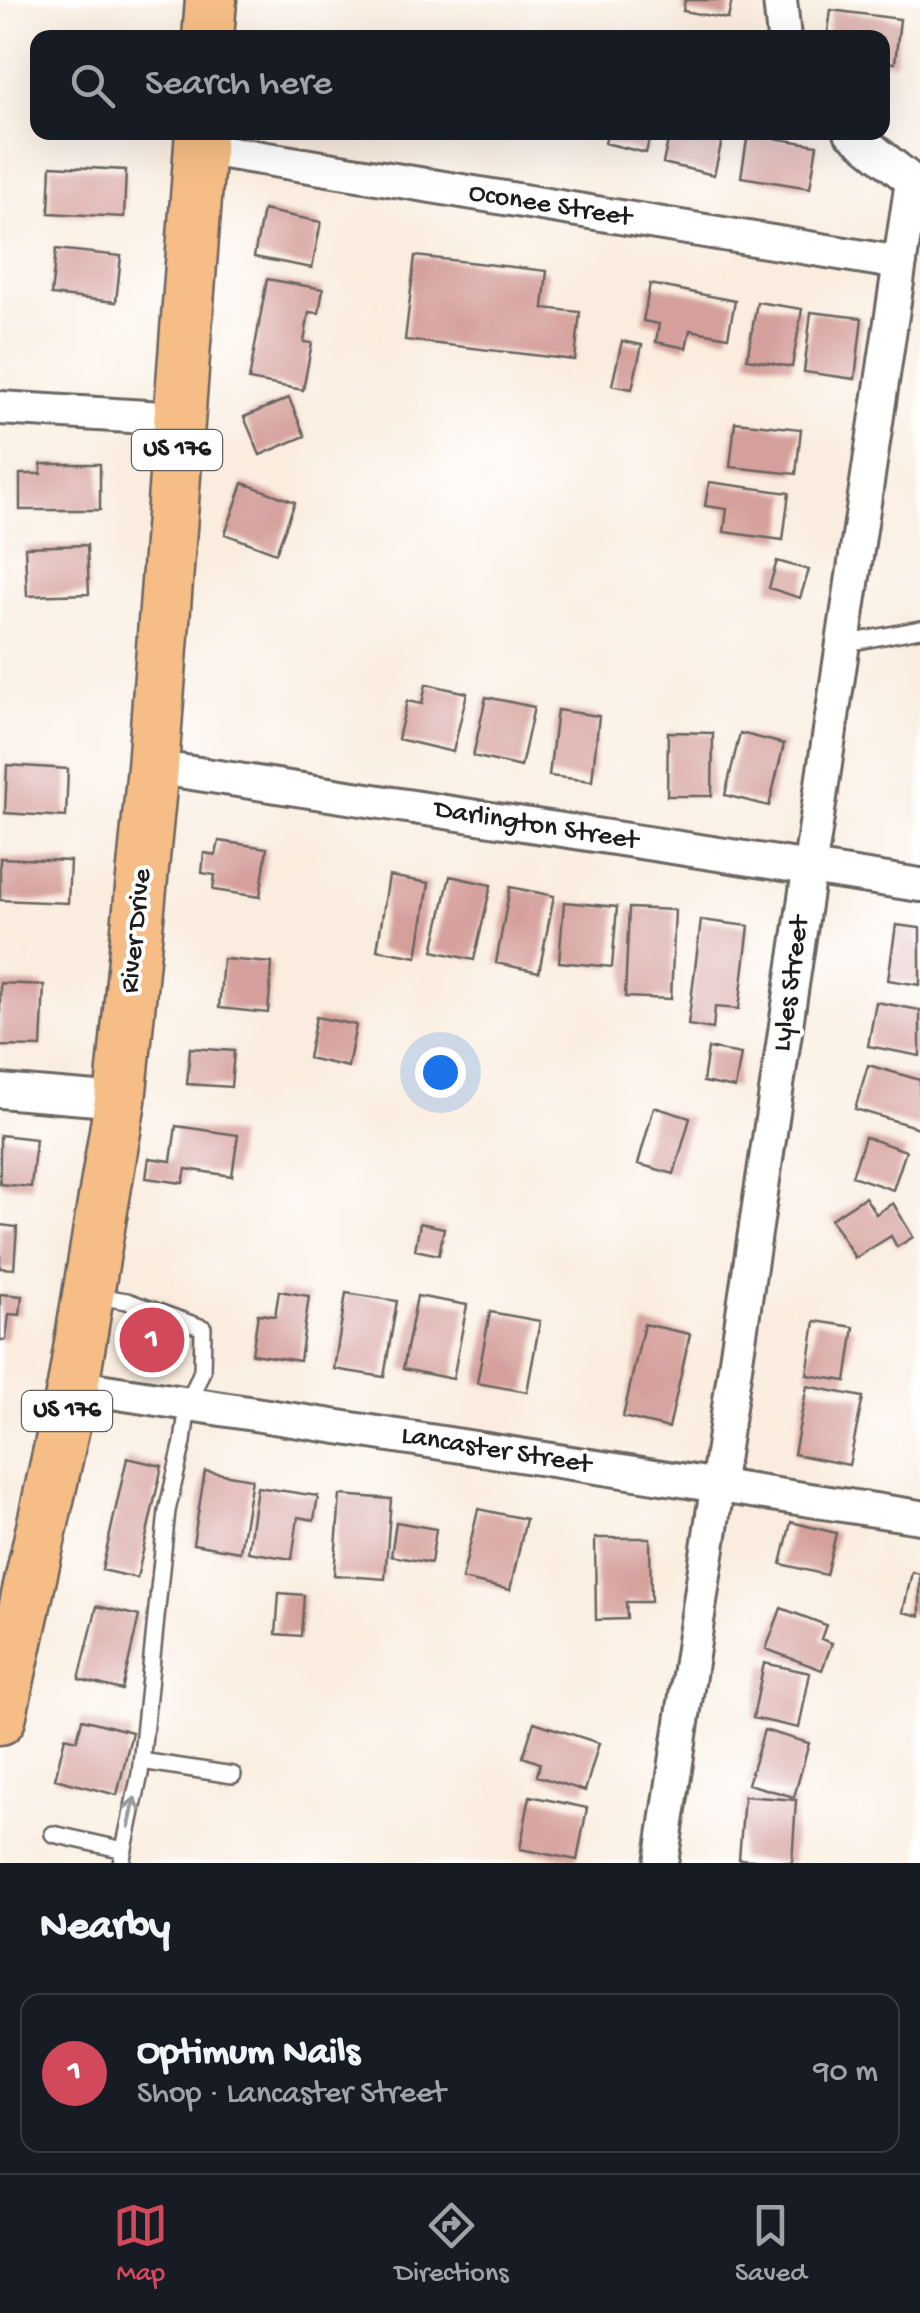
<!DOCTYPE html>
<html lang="en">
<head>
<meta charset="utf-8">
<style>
  :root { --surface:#171b24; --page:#20242c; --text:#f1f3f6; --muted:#9ea1a6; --line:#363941; --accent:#d1495b }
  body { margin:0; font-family:"Gochi Hand",sans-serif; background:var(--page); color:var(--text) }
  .you { position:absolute; left:440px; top:1072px; width:35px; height:35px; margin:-25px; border:8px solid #fff; border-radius:50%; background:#1a73e8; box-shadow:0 0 0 15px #1a73e833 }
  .badge { display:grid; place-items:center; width:65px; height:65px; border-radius:50%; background:var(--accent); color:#fff; font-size:32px; font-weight:700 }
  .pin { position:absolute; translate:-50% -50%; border:5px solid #fff; box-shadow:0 2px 10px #0006 }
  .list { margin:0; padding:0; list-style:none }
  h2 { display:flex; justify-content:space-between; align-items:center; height:130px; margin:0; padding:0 40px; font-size:42px }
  h2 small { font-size:32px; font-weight:400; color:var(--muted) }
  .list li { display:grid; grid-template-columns:65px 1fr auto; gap:30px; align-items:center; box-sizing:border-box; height:160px; margin:0 20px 20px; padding:0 20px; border:2px solid var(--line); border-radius:20px }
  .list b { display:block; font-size:38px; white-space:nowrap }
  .list p { margin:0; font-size:32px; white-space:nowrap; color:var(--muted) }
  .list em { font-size:32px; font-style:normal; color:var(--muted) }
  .icon { flex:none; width:55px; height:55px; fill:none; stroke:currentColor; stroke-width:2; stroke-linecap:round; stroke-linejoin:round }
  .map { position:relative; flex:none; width:920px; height:1863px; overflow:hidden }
  .search { position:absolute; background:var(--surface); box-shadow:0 10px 40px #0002; left:30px; right:30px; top:30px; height:110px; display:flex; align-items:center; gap:25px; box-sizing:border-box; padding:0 35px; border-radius:20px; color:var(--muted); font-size:38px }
  .sheet { height:310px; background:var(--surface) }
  nav { display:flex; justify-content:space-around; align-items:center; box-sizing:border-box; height:140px; border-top:2px solid var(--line); background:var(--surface); font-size:28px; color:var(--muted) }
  nav a { display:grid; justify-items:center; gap:5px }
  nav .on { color:var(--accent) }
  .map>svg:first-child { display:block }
  .building { fill:#d5a09b }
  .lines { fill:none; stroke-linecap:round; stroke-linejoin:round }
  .lane-casing { stroke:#6a6560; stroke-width:20 }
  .street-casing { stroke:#6a6560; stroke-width:38 }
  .primary-casing { stroke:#6a6560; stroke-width:55 }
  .lane { stroke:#fff; stroke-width:15 }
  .street { stroke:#fff; stroke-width:32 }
  .primary { stroke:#f6be86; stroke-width:50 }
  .oneway { stroke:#999 }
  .labels { text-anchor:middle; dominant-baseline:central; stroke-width:8; stroke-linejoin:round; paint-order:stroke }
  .shield { fill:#fff; stroke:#606060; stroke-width:2.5 }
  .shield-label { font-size:25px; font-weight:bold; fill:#1c1c1c }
  .street-label { font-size:28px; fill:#1c1c1c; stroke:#fff }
</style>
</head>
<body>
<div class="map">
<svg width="920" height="1863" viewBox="0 0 920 1863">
  <rect width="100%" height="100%" fill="#fff"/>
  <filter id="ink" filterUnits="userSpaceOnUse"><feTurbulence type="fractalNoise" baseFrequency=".01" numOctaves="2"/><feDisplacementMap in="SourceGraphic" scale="20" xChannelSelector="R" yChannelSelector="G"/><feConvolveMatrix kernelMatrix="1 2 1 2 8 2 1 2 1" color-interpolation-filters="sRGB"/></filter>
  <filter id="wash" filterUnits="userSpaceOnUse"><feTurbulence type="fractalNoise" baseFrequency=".0048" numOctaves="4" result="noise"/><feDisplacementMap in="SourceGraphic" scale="40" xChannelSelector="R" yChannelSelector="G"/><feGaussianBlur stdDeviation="2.25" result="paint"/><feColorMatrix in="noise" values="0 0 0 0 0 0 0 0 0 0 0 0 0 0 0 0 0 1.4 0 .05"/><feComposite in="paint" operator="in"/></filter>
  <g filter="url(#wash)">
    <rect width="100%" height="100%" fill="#faeddf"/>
    <g id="blocks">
      <path class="building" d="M685 0H732L728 19 683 11Z
        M831 10 900 19 895 63 882 62V38H827Z
        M608 132H651L646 153 605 143Z
        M670 132H724L714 175 663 163Z
        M748 134 817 145 810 188 741 177Z
        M51 166 126 170 124 217 49 213Z
        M263 210 321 222 312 268 254 257Z
        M56 249 121 256 116 302 51 295Z
        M415 256 547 271 543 308 580 312 575 360 405 340Z
        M267 279 323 289 319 313 309 312 304 342 312 343 303 390 249 380Z
        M650 284 735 301 728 337 690 330 686 348 656 342 659 324 643 321Z
        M757 302 802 309 792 367 747 359Z
        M811 312 862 318 855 379 804 372Z
        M622 341 642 345 632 389 612 385Z
        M289 398 305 436 260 455 244 417Z
        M735 422 801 429 796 474 730 467Z
        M41 464H100V510H20V474H41Z
        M709 482 789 493 783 540 724 532 727 509 705 506Z
        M243 483 295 502 276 553 225 534Z
        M87 545 89 594 27 596 25 547Z
        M777 561 809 570 800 598 769 588Z
        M426 684 467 693 453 752 398 739 407 701 422 704Z
        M486 697 534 707 521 767 473 756Z
        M557 710 599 716 592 781 549 776Z
        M668 732 713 733 712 796H667Z
        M740 733 784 744 769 806 725 795Z
        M7 765 68 769 66 817 5 813Z
        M219 841 267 848 260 897 213 890 215 875 202 873 204 853 216 855Z
        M0 858 70 861 68 903 0 900Z
        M389 876 429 883 417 957 377 950Z
        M450 876 491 885 474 960 433 951Z
        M510 887 554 896 539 972 496 963Z
        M564 902 617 907 612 967 559 962Z
        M629 908 675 910 671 999 625 997Z
        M701 920 749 926 739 1009 715 1007 713 1029 688 1025Z
        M896 925 920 928V985L888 980Z
        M223 959 272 963 268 1013 219 1008Z
        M0 983 44 985 41 1047 0 1046Z
        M876 1002 920 1010V1056L868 1046Z
        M316 1017 356 1025 348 1067 308 1058Z
        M190 1048 234 1051 231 1087 187 1084Z
        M708 1048 741 1054 735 1088 703 1082Z
        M868 1065 920 1080 919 1128 855 1109Z
        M654 1107 690 1118 674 1174 638 1164Z
        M176 1126 238 1135 232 1176 186 1169 183 1183 146 1178 149 1158 171 1161Z
        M0 1135 36 1139 31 1187 0 1184Z
        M865 1137 906 1151 893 1190 852 1176Z
        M865 1197 876 1214 893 1203 913 1237 897 1247 891 1236 855 1258 831 1219Z
        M420 1223 444 1228 439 1255 415 1250Z
        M0 1225 17 1227 14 1269 0 1268Z
        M279 1291 309 1296 300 1361 252 1354 258 1314 275 1316Z
        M346 1293 397 1301 384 1377 334 1369Z
        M0 1294 22 1296 20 1315 9 1314 6 1340H0Z
        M417 1296 467 1305 453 1379 403 1369Z
        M490 1312 540 1321 527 1392 477 1383Z
        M129 1321 181 1330 176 1360 124 1351Z
        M815 1321 854 1327 846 1381 807 1375Z
        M644 1324 690 1334 669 1428 623 1417Z
        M807 1386 863 1397 849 1465 794 1454Z
        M127 1458 162 1466 137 1578 102 1570Z
        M205 1471 252 1479 240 1552 193 1544Z
        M257 1487 318 1496 314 1520 298 1517 292 1559 248 1552Z
        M340 1495 391 1499 385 1579 334 1575Z
        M478 1509 526 1519 510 1590 462 1579Z
        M396 1522 436 1529 431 1563 391 1556Z
        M791 1522 836 1533 826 1575 781 1564Z
        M595 1538H650L651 1602H626L627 1619 596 1620Z
        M912 1572 920 1574V1616L903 1612Z
        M279 1593 304 1595 301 1636 276 1634Z
        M97 1606 139 1616 122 1690 79 1679Z
        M781 1608 826 1625 821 1639 832 1643 822 1670 766 1649Z
        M764 1663 810 1673 799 1728 753 1718Z
        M82 1719 132 1732 117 1795 55 1779 65 1737 77 1740Z
        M534 1722 599 1743 585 1791 537 1776 540 1763 523 1757Z
        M764 1730 809 1743 794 1797 748 1784Z
        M530 1796 587 1808 577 1860 520 1849Z
        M744 1796 796 1800 792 1863 739 1859Z"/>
    </g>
  </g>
  <g filter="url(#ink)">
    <use href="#blocks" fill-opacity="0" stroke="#6a6560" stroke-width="2.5"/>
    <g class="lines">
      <g class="lane-casing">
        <path id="lane" d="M843 644 920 629
          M96 1296 127 1301 203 1328 202 1371 188 1404 183 1442 167 1511 140 1774 121 1863
          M141 1761 233 1775
          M53 1834 124 1850"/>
      </g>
      <g class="street-casing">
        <path id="street" d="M780 0 784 38
          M200 148 900 263
          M0 408 179 419
          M153 767 920 885
          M0 1091 120 1101
          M73 1386 920 1517
          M661 1863 912 181 851 132"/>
      </g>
      <g class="primary-casing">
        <path id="primary" d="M208 38 211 0
          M0 1719 73 1386 120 1101 153 767 201 132"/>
      </g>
      <use href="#lane" class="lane"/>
      <use href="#street" class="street"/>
      <use href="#primary" class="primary"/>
    </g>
    <defs><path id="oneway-shaft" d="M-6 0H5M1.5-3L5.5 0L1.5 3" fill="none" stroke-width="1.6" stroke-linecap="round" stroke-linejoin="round" transform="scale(2.5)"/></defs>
    <use class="oneway" href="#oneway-shaft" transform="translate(132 1812) rotate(-78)"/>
  </g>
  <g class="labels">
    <g class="shield">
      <rect x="132" y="430" width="90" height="40" rx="8"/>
      <rect x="22" y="1391" width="90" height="40" rx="8"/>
    </g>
    <g class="shield-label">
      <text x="177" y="450">US 176</text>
      <text x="67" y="1411">US 176</text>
    </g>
    <g class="street-label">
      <text transform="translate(550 206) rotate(9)">Oconee Street</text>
      <text transform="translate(536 826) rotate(9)">Darlington Street</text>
      <text transform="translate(137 931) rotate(-84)">River Drive</text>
      <text transform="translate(792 984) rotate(-82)">Lyles Street</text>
      <text transform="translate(496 1451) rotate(9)">Lancaster Street</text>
    </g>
  </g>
</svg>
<div class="you"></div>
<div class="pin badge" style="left:152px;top:1340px">1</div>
<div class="search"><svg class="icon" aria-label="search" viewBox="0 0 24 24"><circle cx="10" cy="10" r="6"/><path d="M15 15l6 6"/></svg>Search here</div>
</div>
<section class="sheet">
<h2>Nearby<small></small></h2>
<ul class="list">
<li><span class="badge">1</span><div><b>Optimum Nails</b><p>Shop · Lancaster Street</p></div><em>90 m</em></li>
</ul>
</section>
<nav>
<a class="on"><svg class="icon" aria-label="map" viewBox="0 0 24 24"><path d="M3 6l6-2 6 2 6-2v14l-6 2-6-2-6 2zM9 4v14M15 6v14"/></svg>Map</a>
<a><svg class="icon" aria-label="directions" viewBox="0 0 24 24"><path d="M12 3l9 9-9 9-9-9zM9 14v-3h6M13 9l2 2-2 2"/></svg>Directions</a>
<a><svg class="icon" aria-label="saved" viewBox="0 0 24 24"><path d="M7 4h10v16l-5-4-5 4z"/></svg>Saved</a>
</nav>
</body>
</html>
